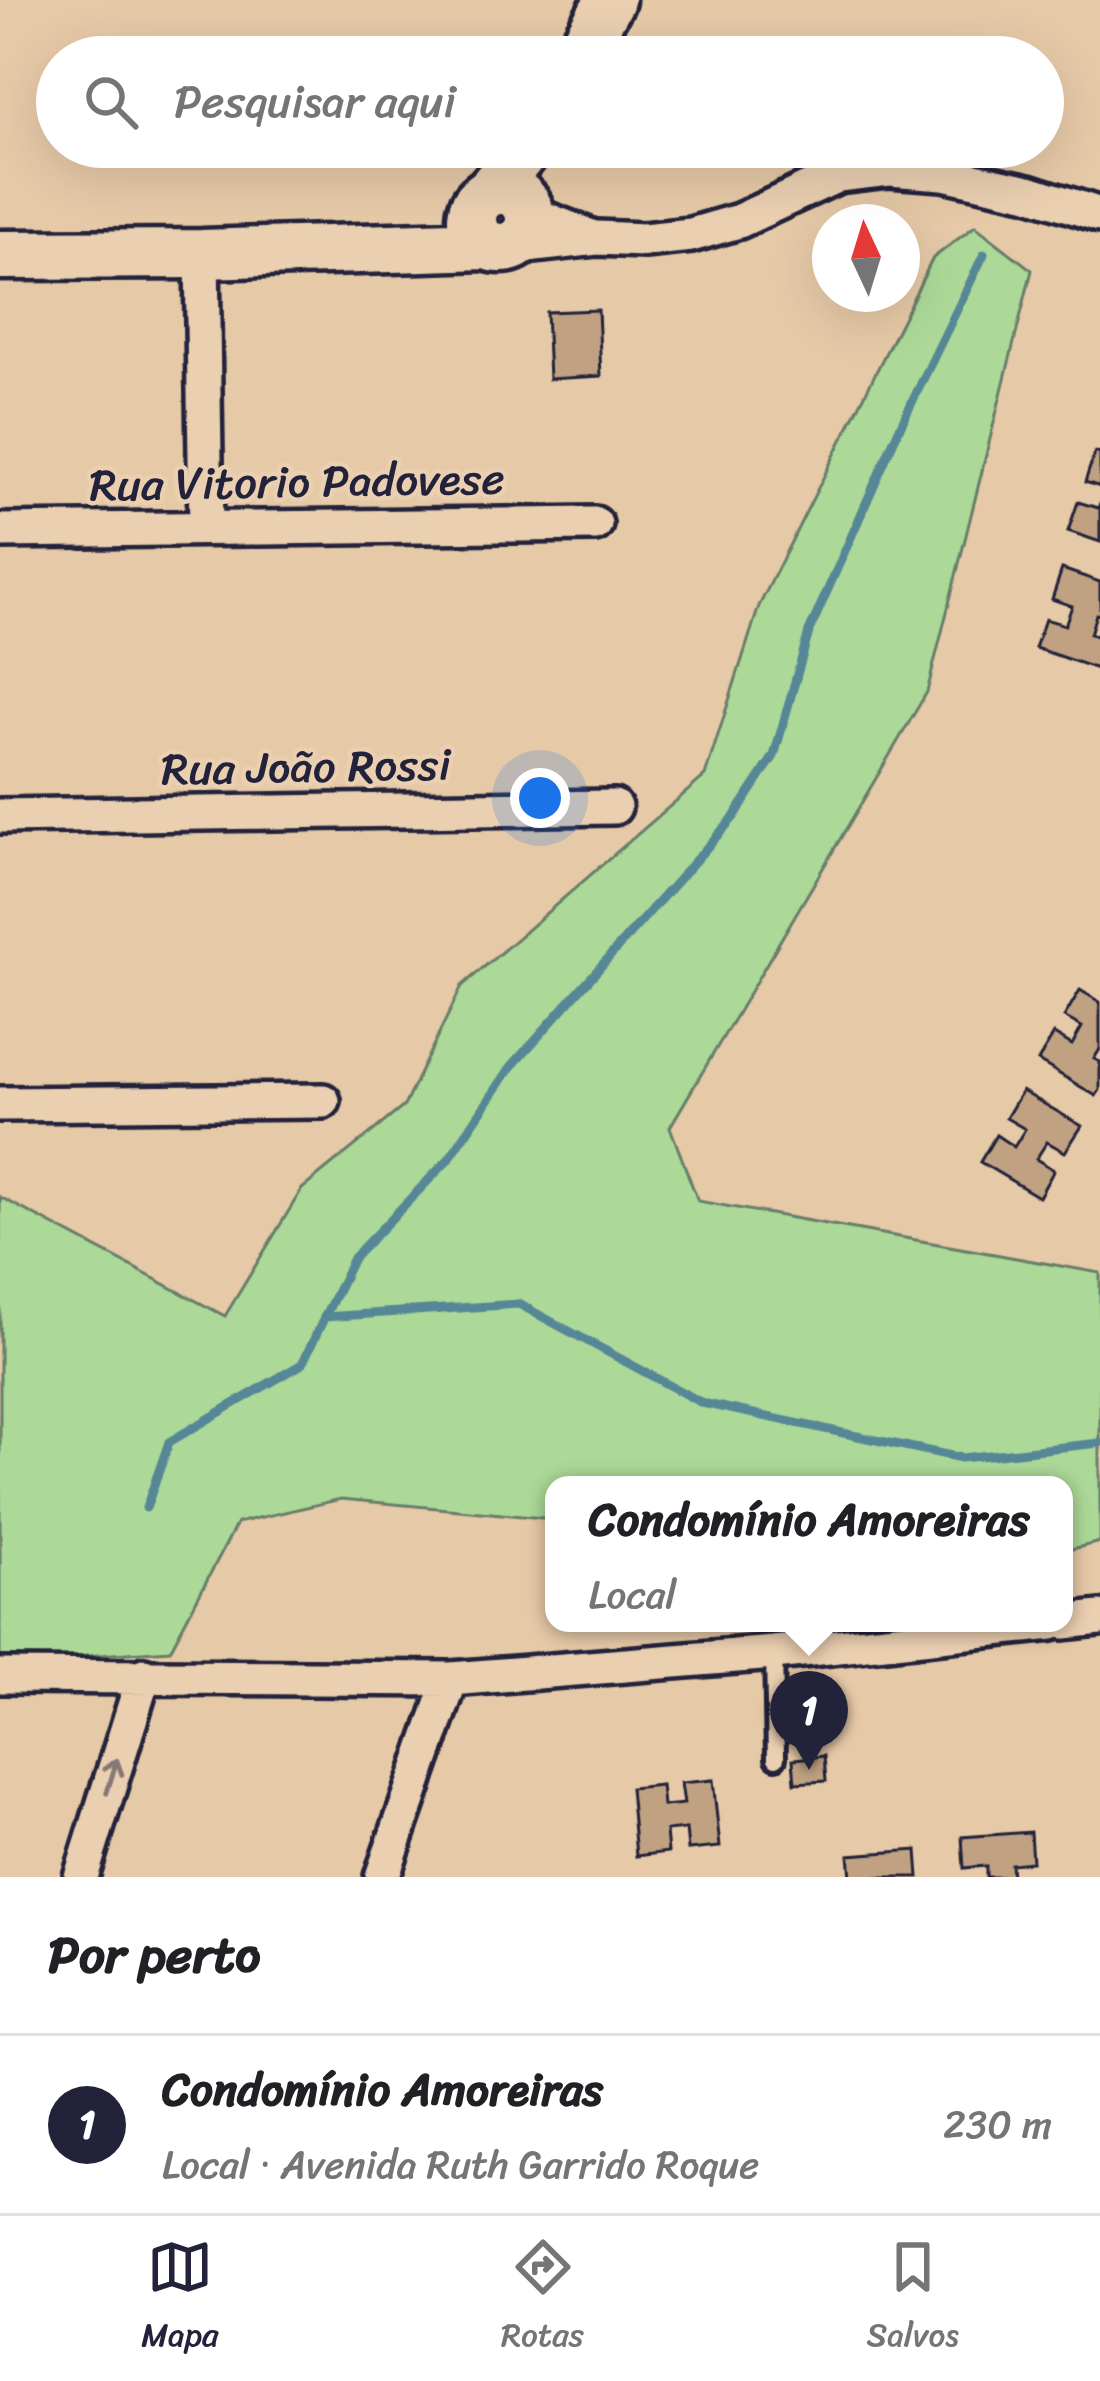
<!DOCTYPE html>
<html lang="pt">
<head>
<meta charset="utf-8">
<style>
  :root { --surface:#fff; --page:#f6f6f6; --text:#202124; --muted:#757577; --line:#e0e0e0; --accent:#22223b }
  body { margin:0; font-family:Sriracha,sans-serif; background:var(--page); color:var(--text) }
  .compass { position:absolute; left:812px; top:204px; width:108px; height:108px; border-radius:50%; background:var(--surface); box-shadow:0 12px 48px #0002; rotate:356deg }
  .you { position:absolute; left:540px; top:798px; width:42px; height:42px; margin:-30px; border:9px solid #fff; border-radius:50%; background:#1a73e8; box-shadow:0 0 0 18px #1a73e833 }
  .badge { display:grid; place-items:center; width:78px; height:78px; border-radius:50%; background:var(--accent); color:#fff; font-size:39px; font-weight:700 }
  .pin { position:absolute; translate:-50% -99px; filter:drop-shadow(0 3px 6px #0008) }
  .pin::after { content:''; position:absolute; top:63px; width:42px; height:36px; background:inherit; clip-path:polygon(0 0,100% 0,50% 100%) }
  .popup { position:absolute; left:545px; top:1476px; width:528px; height:156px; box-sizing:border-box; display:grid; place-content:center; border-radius:24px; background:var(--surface); filter:drop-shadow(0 3px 9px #0005); font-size:39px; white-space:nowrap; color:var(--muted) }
  .popup b { font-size:45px; color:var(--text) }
  .popup::after { content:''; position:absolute; left:50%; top:100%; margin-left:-24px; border:24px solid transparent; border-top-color:var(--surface) }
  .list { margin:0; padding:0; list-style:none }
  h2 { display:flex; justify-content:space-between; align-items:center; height:156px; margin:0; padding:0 48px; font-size:51px }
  h2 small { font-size:39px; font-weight:400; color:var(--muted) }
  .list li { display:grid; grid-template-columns:78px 1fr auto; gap:36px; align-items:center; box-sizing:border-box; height:180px; padding:0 48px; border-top:3px solid var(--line) }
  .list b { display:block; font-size:45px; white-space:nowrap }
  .list p { margin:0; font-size:39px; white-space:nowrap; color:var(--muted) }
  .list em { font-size:39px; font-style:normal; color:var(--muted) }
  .icon { flex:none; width:66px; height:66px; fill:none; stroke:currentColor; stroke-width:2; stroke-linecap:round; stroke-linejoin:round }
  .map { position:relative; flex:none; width:1100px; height:1877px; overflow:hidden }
  .search { position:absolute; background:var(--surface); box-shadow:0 12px 48px #0002; left:36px; right:36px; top:36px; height:132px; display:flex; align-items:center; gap:30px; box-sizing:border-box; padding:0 42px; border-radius:66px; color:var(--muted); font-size:45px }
  .sheet { height:336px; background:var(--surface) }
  nav { display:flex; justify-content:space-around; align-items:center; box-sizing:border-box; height:168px; border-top:3px solid var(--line); background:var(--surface); font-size:33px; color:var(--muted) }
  nav a { display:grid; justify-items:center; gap:6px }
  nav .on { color:var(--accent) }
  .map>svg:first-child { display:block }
  .green { fill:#acd998; stroke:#677e6a; stroke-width:3 }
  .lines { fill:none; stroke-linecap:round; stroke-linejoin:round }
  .stream { stroke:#578797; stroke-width:9 }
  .building { fill:#c0a282; stroke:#22223b; stroke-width:3 }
  .lane-casing { stroke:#22223b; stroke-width:26 }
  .street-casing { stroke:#22223b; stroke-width:42 }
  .secondary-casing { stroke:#22223b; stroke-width:57 }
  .lane { stroke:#eacfb1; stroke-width:16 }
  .street { stroke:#eacfb1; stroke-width:33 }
  .secondary { stroke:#eacfb1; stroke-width:48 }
  .oneway { stroke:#867876 }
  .labels { text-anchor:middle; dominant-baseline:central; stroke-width:9; stroke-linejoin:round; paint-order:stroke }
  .street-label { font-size:45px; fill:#22223b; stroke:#eacfb1 }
</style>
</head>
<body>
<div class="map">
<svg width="1100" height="1877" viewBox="0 0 1100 1877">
  <rect width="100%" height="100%" fill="#e6c9a7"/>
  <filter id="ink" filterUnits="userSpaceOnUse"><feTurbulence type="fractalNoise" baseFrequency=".00833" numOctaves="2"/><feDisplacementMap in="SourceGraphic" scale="24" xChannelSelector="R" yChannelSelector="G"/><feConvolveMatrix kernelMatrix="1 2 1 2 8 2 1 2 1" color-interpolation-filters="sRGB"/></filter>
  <g filter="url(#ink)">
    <path class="green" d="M975 226 1032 270 927 692 670 1127 698 1201 1100 1273V1542L1064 1551V1485H554V1519L341 1499 237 1523 170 1650 0 1662V1197L225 1316 302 1189 404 1106 462 986 705 776 759 606 933 258Z"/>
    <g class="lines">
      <path class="stream" d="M324 1317 519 1304 702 1403 961 1458 1100 1443
        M146 1508 169 1442 302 1364 353 1258 449 1159 511 1067 734 817 774 756 809 632 898 431 984 254"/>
    </g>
    <path class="building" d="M598 310 601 376 549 379 546 312Z
      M1095 452 1100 454V487L1085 482Z
      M1078 502 1098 508 1100 503V542L1068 531Z
      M1062 569 1100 582V615L1096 614 1090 634 1100 637V670L1035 648 1045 619 1065 625 1072 606 1052 599Z
      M1080 990 1100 1002V1049L1094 1059 1100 1062V1090L1096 1096 1038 1061 1054 1034 1072 1045 1082 1027 1064 1017Z
      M1022 1091 1082 1126 1065 1152 1047 1142 1036 1159 1054 1170 1039 1197 980 1162 996 1135 1014 1147 1025 1129 1006 1118Z
      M824 1756 826 1781 795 1783 793 1759Z
      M713 1780 720 1847 688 1850 686 1829 666 1831 668 1852 636 1856 630 1788 661 1785 663 1806 684 1804 681 1783Z
      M1030 1832 1032 1862 1011 1864 1012 1877H986V1866L964 1868 962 1837Z
      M917 1850 919 1877H851L849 1855Z"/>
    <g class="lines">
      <g class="lane-casing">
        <path id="lane" d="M774 1653 776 1758"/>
      </g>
      <g class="street-casing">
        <path id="street" d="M530 213 589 236
          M509 248 597 238 644 240 691 235 739 221 838 175 889 169 943 173 1029 192 1100 215
          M202 254 206 528
          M0 531 595 524
          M0 816 614 807
          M0 1104 323 1101
          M1064 1622 1100 1618
          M0 1676 451 1679 774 1653 1052 1623
          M81 1877 144 1675
          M382 1877 451 1679"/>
      </g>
      <g class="secondary-casing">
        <path id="secondary" d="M578 57 610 0
          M472 219a29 29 0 1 1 58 0a29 29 0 1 1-58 0Z
          M488 193 528 147
          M0 255 202 254 486 245"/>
      </g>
      <use href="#lane" class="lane"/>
      <use href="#street" class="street"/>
      <use href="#secondary" class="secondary"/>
    </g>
    <defs><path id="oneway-shaft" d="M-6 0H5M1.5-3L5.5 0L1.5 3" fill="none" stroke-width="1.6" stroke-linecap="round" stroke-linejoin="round" transform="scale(3)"/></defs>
    <use class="oneway" href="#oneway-shaft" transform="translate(112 1776) rotate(-73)"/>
  </g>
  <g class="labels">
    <g class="street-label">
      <text transform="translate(297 482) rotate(-1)">Rua Vitorio Padovese</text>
      <text transform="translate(306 767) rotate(-1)">Rua João Rossi</text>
    </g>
  </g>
</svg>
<svg class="compass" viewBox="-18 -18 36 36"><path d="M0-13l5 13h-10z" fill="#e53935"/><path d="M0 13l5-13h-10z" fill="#757577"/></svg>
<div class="you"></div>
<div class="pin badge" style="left:809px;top:1770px">1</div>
<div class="popup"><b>Condomínio Amoreiras</b>Local</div>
<div class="search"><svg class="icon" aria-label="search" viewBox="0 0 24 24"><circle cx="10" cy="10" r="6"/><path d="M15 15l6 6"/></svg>Pesquisar aqui</div>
</div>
<section class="sheet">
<h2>Por perto<small></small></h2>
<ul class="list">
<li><span class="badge">1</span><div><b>Condomínio Amoreiras</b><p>Local · Avenida Ruth Garrido Roque</p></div><em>230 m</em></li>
</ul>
</section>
<nav>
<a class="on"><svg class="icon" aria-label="map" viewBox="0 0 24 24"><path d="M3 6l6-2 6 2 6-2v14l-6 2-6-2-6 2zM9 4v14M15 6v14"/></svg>Mapa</a>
<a><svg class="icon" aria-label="directions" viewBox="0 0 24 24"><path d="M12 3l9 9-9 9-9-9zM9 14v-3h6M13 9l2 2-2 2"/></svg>Rotas</a>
<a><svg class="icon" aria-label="saved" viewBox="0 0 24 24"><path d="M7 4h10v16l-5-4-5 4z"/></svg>Salvos</a>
</nav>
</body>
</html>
